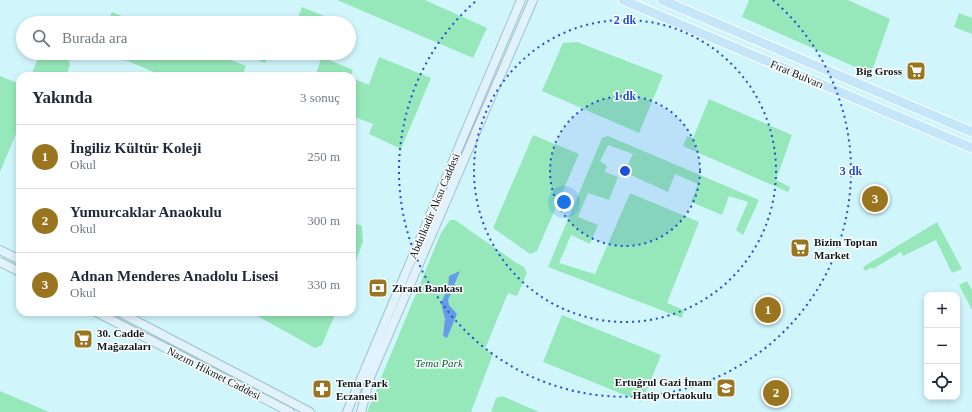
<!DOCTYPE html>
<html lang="tr">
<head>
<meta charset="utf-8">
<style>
  :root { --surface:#fff; --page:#f6f6f7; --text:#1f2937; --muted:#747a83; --line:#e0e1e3; --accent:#99751f }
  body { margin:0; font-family:Georgia,serif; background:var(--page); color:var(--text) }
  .controls { position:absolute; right:12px; bottom:12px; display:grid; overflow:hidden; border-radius:8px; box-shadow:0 2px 6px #0003 }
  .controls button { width:36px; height:36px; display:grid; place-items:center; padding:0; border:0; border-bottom:1px solid var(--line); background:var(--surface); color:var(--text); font:20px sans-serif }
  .you { position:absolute; left:564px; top:202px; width:14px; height:14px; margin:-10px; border:3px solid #fff; border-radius:50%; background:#1a73e8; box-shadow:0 0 0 6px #1a73e833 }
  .badge { display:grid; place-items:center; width:26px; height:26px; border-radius:50%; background:var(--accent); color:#fff; font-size:13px; font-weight:700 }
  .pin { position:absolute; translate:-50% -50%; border:2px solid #fff; box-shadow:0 1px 4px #0006 }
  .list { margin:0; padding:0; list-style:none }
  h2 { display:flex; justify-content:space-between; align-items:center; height:52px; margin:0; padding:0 16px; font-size:17px }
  h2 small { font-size:13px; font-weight:400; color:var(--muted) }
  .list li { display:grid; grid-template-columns:26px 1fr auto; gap:12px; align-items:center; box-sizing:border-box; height:64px; padding:0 16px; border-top:1px solid var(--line) }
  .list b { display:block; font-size:15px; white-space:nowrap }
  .list p { margin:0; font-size:13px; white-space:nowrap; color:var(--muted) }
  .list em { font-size:13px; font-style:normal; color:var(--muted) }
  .icon { flex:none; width:22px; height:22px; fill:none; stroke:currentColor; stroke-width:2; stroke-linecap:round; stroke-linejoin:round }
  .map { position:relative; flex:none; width:972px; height:412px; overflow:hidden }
  .search { position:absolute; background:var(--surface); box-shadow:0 2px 6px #0003; left:16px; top:16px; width:340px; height:44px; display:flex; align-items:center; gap:10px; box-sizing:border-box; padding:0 14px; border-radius:22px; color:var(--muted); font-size:15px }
  .panel { position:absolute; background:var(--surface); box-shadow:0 2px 6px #0003; left:16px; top:72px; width:340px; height:244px; border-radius:12px }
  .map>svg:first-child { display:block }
  .green { fill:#96e8ba }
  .water { fill:#689be6 }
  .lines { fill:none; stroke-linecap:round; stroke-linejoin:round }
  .secondary-casing { stroke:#9ec3c9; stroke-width:10 }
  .primary-casing { stroke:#fff; stroke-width:11 }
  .secondary { stroke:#e2f2fc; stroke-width:8 }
  .primary { stroke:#c5e6f8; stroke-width:9 }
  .ring { fill:none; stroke:#1d4ed8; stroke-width:2; stroke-dasharray:2 4 }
  .labels { text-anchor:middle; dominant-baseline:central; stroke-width:3; stroke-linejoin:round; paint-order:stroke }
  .poi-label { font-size:11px; font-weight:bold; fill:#0b191b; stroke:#fff; text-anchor:start }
  .street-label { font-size:11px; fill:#0b191b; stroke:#fff }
  .park-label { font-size:11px; font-style:italic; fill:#025836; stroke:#fff }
  .centre { fill:#1d4ed8; stroke:#fff; stroke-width:2 }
  .ring-label { font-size:12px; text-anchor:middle; font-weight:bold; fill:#1d4ed8; stroke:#fff; stroke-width:3; stroke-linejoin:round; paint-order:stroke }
</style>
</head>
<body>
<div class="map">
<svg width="972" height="412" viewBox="0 0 972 412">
  <rect width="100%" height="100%" fill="#d0f6fc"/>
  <path class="green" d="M337 0H425L487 28 473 58Z
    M749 0H848L890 19 871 74 742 17Z
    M302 7 324 16 321 23H296Z
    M112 12 139 23H107Z
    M959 13 972 18V34L954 27Z
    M577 42 663 75 639 133 542 91 563 43Z
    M40 53H56L68 58 70 65 66 76H31Z
    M109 53H213L246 66 242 76H163Z
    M246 53H269L265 63 245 55Z
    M322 57 353 70 351 76H315Z
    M379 57 431 78 401 149 369 134 373 124 352 116V78L369 85Z
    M0 76 20 84V124L0 172Z
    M709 99 792 135 776 180 790 187 788 192 683 146 687 136 693 138Z
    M533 135 579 154 537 251 530 254 493 228Z
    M608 136 759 200 743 235 736 230 748 202 729 196 722 215 691 202 698 184 675 174 668 192 624 172 633 154 608 145 600 161 607 166 605 172 618 177 609 200 588 193 578 217 598 225 590 244 571 235 559 263 595 274 630 193 699 222 667 303 684 310 682 318 548 267 602 138Z
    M450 220H455L515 262 524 267 527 273 517 296 508 293 485 349 493 354 471 412H367L441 233Z
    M352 222 362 226 363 242 352 270Z
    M937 222 962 269 952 273 936 240 903 256 901 252 873 269 872 267 865 271 863 267Z
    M967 281 972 290V310L959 285Z
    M250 312H336L322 345 315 348Z
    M562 315 661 355 642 402 543 362Z
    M0 391 49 412H0Z
    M502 396 539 412H491L496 398Z"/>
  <path class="water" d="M460 271 448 300 449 305 457 314 447 338 443 336 445 319 441 303 448 288 449 276Z"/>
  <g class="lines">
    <g class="secondary-casing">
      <path id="secondary" d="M0 250 20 260
        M0 262 20 272
        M96 312 290 412
        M119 312 310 412
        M347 412 521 0
        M361 412 371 375 533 0"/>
    </g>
    <g class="primary-casing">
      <path id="primary" d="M623 0 972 148
        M662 0 972 132"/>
    </g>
    <use href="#secondary" class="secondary"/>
    <use href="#primary" class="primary"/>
  </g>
  <circle cx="625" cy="171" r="75" fill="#1d4ed8" fill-opacity=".12"/>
  <g class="ring">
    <circle cx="625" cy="171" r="75"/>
    <circle cx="625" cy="171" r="151"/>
    <path d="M773 0A226 226 0 1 1 477 0"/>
  </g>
  <defs>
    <g id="supermarket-square" transform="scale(1)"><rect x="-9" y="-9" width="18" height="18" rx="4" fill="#99751f" stroke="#fff"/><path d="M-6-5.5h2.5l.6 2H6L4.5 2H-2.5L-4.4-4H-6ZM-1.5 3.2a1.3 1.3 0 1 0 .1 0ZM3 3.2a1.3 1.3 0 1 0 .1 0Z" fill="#fff"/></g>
    <g id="bank-square" transform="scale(1)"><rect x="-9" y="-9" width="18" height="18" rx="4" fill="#99751f" stroke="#fff"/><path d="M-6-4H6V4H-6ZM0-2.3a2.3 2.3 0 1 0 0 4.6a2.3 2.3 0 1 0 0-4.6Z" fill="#fff"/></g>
    <g id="school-square" transform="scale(1)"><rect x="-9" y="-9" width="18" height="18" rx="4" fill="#99751f" stroke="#fff"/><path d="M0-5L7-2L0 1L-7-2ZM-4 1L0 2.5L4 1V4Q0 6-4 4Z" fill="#fff"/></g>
    <g id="pharmacy-square" transform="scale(1)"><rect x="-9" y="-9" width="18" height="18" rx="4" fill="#99751f" stroke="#fff"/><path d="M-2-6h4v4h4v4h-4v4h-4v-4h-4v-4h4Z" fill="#fff"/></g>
  </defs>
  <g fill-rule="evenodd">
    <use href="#supermarket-square" x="916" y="71"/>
    <use href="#supermarket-square" x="800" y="248"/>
    <use href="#bank-square" x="378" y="288"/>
    <use href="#supermarket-square" x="83" y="339"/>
    <use href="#school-square" x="726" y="388"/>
    <use href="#pharmacy-square" x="322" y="389"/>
  </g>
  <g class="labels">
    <g class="poi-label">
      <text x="902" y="71" text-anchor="end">Big Gross</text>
      <text x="814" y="242">Bizim Toptan<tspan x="814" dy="13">Market</tspan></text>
      <text x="392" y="288">Ziraat Bankası</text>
      <text x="97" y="333">30. Cadde<tspan x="97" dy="13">Mağazaları</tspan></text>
      <text x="712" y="382" text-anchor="end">Ertuğrul Gazi İmam<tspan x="712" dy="13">Hatip Ortaokulu</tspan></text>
      <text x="336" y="383">Tema Park<tspan x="336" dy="13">Eczanesi</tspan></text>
    </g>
    <g class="street-label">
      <text transform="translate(797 74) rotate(23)">Fırat Bulvarı</text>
      <text transform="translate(434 206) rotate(-67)">Abdulkadir Aksu Caddesi</text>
      <text transform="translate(214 373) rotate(27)">Nazım Hikmet Caddesi</text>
    </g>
    <g class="park-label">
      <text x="439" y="363">Tema Park</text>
    </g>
  </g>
  <circle cx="625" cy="171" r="6" class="centre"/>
  <g class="ring-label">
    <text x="625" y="24">2 dk</text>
    <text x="625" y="100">1 dk</text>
    <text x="851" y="175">3 dk</text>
  </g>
</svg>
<div class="controls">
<button>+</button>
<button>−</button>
<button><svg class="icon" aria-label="locate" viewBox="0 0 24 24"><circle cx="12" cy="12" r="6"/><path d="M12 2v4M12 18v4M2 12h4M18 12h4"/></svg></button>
</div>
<div class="you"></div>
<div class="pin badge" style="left:768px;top:310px">1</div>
<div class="pin badge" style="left:776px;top:393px">2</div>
<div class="pin badge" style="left:875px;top:199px">3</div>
<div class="search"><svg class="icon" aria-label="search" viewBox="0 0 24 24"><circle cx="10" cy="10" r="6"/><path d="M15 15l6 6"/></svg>Burada ara</div>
<section class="panel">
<h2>Yakında<small>3 sonuç</small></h2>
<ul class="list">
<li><span class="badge">1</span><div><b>İngiliz Kültür Koleji</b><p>Okul</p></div><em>250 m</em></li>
<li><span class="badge">2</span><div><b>Yumurcaklar Anaokulu</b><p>Okul</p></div><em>300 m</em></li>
<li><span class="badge">3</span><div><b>Adnan Menderes Anadolu Lisesi</b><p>Okul</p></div><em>330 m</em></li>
</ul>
</section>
</div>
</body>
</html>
